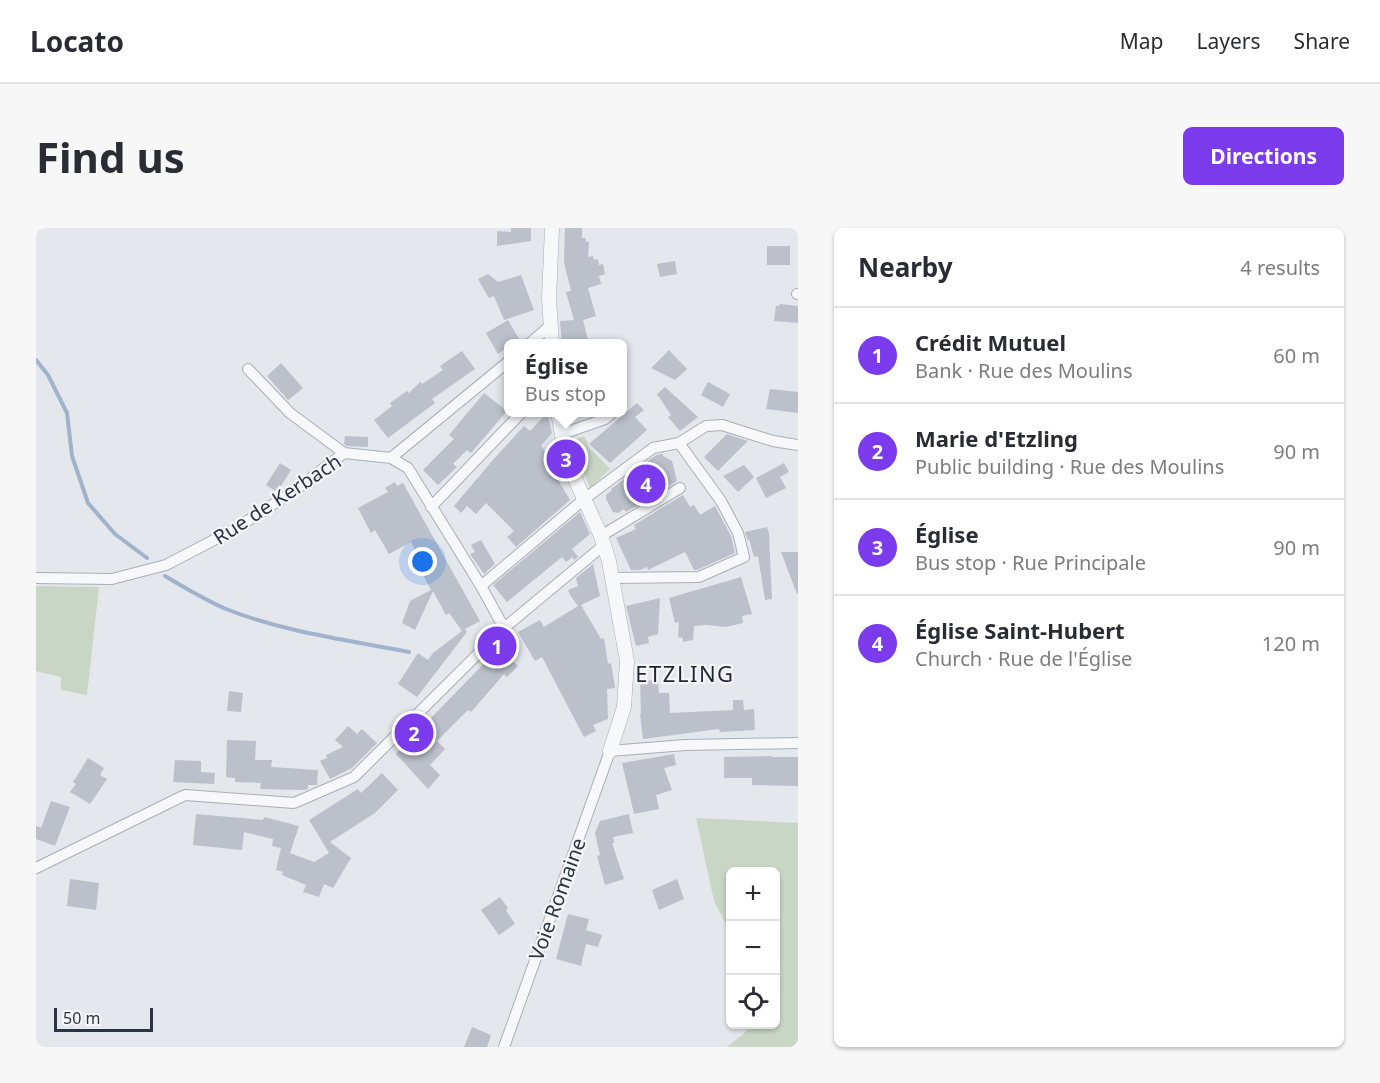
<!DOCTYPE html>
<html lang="en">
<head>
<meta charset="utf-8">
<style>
  :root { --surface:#fff; --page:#f7f7f7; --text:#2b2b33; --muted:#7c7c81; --line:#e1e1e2; --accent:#7c3aed }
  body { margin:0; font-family:"Noto Sans",sans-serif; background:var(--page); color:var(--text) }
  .controls { position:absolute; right:18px; bottom:18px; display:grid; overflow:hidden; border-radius:9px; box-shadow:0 2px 4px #0004 }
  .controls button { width:54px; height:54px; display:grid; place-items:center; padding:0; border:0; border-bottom:2px solid var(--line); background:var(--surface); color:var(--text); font:30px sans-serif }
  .scale { position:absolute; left:18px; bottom:15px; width:99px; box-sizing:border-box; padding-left:6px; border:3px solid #2b3445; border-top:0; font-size:16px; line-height:21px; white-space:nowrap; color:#2b3445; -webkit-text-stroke:4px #f4f6f9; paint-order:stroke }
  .you { position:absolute; left:387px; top:334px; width:21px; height:21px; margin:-15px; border:4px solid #fff; border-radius:50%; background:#1a73e8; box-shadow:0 0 0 9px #1a73e833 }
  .badge { display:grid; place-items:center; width:39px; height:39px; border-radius:50%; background:var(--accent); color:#fff; font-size:20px; font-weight:700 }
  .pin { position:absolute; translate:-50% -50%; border:3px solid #fff; box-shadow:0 2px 6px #0006 }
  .popup { position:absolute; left:468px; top:111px; width:123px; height:78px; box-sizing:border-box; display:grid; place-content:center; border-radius:9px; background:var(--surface); filter:drop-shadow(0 2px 4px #0005); font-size:20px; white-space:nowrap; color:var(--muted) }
  .popup b { font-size:22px; color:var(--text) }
  .popup::after { content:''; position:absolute; left:50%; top:100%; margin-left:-12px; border:12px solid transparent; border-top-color:var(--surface) }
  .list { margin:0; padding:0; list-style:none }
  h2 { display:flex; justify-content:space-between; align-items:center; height:78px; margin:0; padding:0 24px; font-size:26px }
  h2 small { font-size:20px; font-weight:400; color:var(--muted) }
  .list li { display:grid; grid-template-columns:39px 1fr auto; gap:18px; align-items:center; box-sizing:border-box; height:96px; padding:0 24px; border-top:2px solid var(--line) }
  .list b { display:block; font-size:22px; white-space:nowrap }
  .list p { margin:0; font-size:20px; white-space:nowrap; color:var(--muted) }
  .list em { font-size:20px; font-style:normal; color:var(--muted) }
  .icon { flex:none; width:33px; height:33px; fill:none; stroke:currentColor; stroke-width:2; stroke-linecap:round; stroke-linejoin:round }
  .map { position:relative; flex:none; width:762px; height:819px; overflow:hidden; border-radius:9px }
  header { display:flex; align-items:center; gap:36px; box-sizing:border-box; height:84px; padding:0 30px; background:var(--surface); border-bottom:2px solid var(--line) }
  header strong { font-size:28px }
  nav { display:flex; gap:33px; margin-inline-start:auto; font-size:21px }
  .intro { display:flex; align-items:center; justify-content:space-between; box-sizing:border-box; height:144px; padding:0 36px }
  h1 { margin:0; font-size:42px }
  .button { padding:15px 27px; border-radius:9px; background:var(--accent); color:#fff; font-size:21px; font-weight:700 }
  main { display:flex; gap:36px; padding:0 36px }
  aside { flex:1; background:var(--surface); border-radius:9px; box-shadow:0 2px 4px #0004 }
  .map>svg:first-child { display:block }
  .green { fill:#c9d6c5 }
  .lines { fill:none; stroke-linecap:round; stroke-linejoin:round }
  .stream { stroke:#9fb4cc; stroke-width:4 }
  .building { fill:#bbc0ca }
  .minor-casing { stroke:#a9aeb7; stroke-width:12 }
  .tertiary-casing { stroke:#a9aeb7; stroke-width:15 }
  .minor { stroke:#f7f8fa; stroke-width:10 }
  .tertiary { stroke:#f7f8fa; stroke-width:14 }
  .labels { text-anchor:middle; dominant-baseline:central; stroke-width:4.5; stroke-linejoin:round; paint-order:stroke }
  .street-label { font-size:20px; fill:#2b3445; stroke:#f4f6f9 }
  .quarter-label { font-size:22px; letter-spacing:1.5px; fill:#1d2536; stroke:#f4f6f9 }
</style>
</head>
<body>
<header>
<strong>Locato</strong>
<nav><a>Map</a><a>Layers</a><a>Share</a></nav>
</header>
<div class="intro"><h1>Find us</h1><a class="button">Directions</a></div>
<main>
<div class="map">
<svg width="762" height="819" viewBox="0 0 762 819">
  <rect width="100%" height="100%" fill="#e4e7ec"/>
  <path class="green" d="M548 208 554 220 574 241 554 260 536 213Z
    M0 358 63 359 51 467 25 462V449L0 443Z
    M660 590 762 595V819H691L718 797 740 796V644H694V704L678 673Z"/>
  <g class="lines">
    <path class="stream" d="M0 132 12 147 31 185 36 228 52 275 79 306 111 330
      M129 348C149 360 169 372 190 381 248 404 312 412 373 424"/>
  </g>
  <path class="building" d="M475 0H495V13L461 18V3L475 4Z
    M529 0H546V10H549L550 14H553L552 29 557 28 558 32 562 31 563 37 567 36 569 46 563 48 565 56 552 60 560 88 547 92 553 116H526L524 93 538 92 530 64 535 63 528 34Z
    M731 18H754V37H731Z
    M639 33 641 46 624 49 621 36Z
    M452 46 462 54 485 47 498 82 468 92 458 68 453 70 442 51Z
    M744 76 762 78V95L738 93 740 78H743Z
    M472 92 483 111 473 116V118L462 126 450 105Z
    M633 122 651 141 639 152 615 140Z
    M426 123 439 141 396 171 399 175 352 210 338 192 356 178 354 175 371 163 373 165 384 154 386 156 407 142 404 138Z
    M245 135 267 160 252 172 231 148Z
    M672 154 694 166 687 179 665 167Z
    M629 159 662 189 644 203 632 189 635 187 621 166Z
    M734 161 762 164V185L730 181Z
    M448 165 471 183 435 225 431 222 417 236 421 239 402 257 387 242 418 211 413 207Z
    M601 175 608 182 599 189 611 202 574 235 553 216Z
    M511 185 516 205 505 218 519 235 514 238 534 272 480 319 471 309 478 303 450 275 440 286 431 278 425 285 418 278 456 233 488 198 494 203Z
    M691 206 712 213 682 243 668 229Z
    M309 208 332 209V219L311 218 308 216Z
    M627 226V228L636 233 641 253 590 284 588 281 582 285 577 284 570 271V267L576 262 575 261 620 227Z
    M244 235 255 242 245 258 243 257 239 263 230 257Z
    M748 235 753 244 744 249 750 260 730 270 720 250Z
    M708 237 718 249 702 264 687 248Z
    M359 254 361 258 367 255 444 393 429 401 431 404 381 469 362 456 382 425 392 432 397 425 426 403 413 385 410 387 397 363 379 402 366 395 374 373 395 362 386 345 390 342 375 314 353 326 339 302 335 305 322 280 352 264 349 260Z
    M647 267 654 279 658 277 664 287 679 278 695 308 699 325 661 342H658L649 324 612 342 611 339 604 342H595L580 310 600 301 598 297Z
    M544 284 554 306 536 321 542 329 538 332 537 329 530 334 526 329 471 374 457 357Z
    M731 299 733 305 736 371 729 372 722 328 718 329 713 311 712 313 709 304Z
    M445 312 459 336 448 346 434 326 439 324 435 317Z
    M745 324H762V366H761Z
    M557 336 564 368 545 377 565 411 568 410 572 436 575 435 579 460 571 461 572 491 557 497 560 503 548 509 506 429 499 433 482 404 504 392 508 399 542 378 534 367 532 362 542 358 540 350Z
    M705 349 716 386 706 388 707 395 690 399 670 397 658 398 657 412 647 414V410L642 409 643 394 639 395 633 370Z
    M624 370 622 406 612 409 613 415 600 418 590 378Z
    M463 420 482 438 471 449 468 446 435 484 432 482 401 513 409 521 394 537 404 547 392 561 360 526Z
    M622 452 623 465H633L634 485 697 482V472H707L708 482 718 481 719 502 684 504 683 501 607 511 604 486H605L604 453Z
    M193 463 207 465 205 484 191 483Z
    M312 498 321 506 326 501 341 515 316 540 294 551 284 533 291 530 290 527 307 519 299 512Z
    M191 512 220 513 219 532H236L235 539 282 542 281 557H272V561L268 562 224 561 225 555 199 554V550L190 549Z
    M638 526 640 537 628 540 636 562 620 567 623 581 598 586 586 535Z
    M736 528V529H762V558L716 557V550H688V529Z
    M52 530 68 540 64 547 71 551 54 576 34 564 40 556 37 554Z
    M139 532 165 533V544L179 545 178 556 137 554Z
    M346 545 362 562 339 585 294 614 315 630 297 660 288 656 283 669 267 664 270 657 246 647 247 644 240 642 245 620 236 618 237 611 208 604 206 622 157 617 160 586 227 592 228 589 263 598 254 625 278 634 293 625 273 592 322 561 325 565Z
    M15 573 34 579 19 618 0 611V598L5 600Z
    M593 586 597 605 577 609 578 615H576L588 651 569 657 561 628 564 627 559 605 564 593Z
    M34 651 63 655 60 682 31 678Z
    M641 651 648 671 623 682 616 662Z
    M464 669 472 680 470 682 479 696 463 707 445 682Z
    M532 686 553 691 550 702 566 707 562 719 550 716 545 738 520 731Z
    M436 799 455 807 451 819H428Z"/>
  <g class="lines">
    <g class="minor-casing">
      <path id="minor" d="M761 66H762
        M493 116 515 97
        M212 141 254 185 308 225
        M526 206 569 191 577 184
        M355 230 473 133
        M395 279 486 184
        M565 308 644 260
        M0 350 76 351 130 337 197 302 258 263 308 225 355 230 372 240 445 358 468 400
        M577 350 663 349 708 329 702 305 685 273 643 215
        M445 358 547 272 617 220 643 215 670 198 686 197 737 213 762 217
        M0 640 149 567 258 575 318 549 468 400 568 317
        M468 819 574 523 649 517 762 515"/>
    </g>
    <g class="tertiary-casing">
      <path id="tertiary" d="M516 116 513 70 516 0
        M522 184 530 231 565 308 573 333 591 433 588 479 574 523"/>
    </g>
    <use href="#minor" class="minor"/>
    <use href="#tertiary" class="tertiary"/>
  </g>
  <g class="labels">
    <g class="street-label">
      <text transform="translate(241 271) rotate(-33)">Rue de Kerbach</text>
      <text transform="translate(521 671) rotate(-70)">Voie Romaine</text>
    </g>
    <g class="quarter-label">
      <text x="649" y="445">ETZLING</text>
    </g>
  </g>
</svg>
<div class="controls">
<button>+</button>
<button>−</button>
<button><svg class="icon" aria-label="locate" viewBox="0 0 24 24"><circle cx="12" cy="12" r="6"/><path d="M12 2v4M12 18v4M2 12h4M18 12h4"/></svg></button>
</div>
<div class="scale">50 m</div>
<div class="you"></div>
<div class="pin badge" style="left:461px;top:418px">1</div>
<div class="pin badge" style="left:378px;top:505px">2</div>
<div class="pin badge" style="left:530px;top:231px">3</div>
<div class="popup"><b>Église</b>Bus stop</div>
<div class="pin badge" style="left:610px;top:256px">4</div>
</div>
<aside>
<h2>Nearby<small>4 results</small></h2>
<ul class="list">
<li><span class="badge">1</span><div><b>Crédit Mutuel</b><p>Bank · Rue des Moulins</p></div><em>60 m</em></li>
<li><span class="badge">2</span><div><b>Marie d'Etzling</b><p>Public building · Rue des Moulins</p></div><em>90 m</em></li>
<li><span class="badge">3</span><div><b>Église</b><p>Bus stop · Rue Principale</p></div><em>90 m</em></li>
<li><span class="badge">4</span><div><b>Église Saint-Hubert</b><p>Church · Rue de l'Église</p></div><em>120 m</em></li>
</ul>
</aside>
</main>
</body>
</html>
